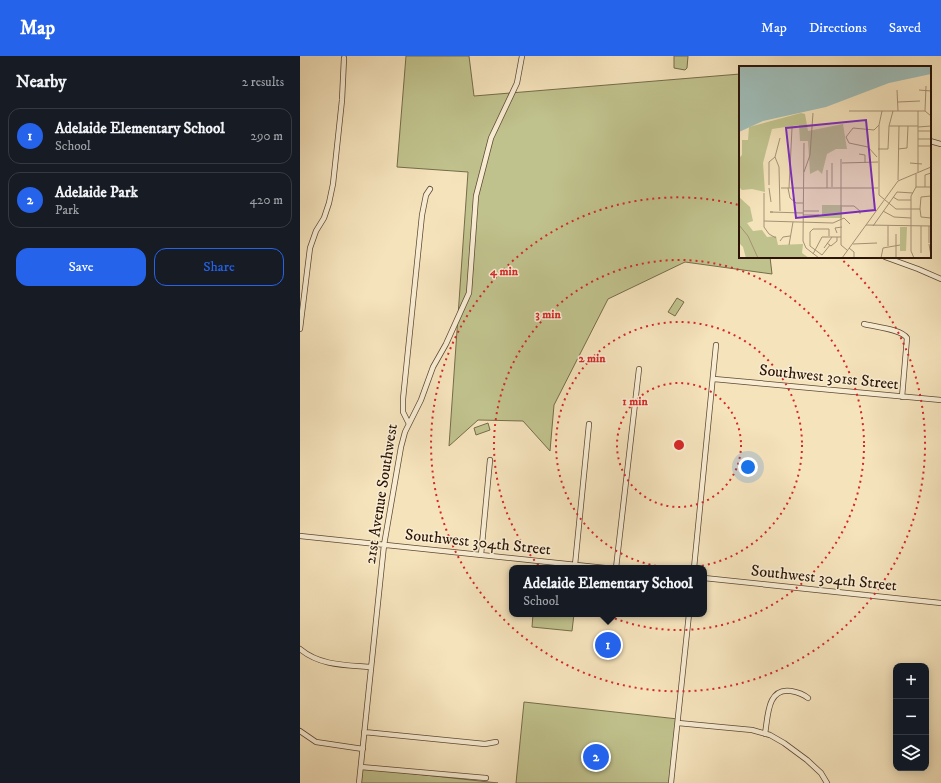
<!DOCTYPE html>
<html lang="en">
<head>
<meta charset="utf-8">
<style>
  :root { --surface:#171b24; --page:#20242c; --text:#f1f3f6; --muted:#9ea1a6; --line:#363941; --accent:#2563eb }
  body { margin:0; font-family:"IM FELL DW Pica",serif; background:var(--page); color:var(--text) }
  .controls { position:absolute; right:12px; bottom:12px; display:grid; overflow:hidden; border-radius:8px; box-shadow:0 2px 10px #0003 }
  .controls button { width:36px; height:36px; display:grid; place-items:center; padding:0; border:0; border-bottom:1px solid var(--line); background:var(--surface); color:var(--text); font:20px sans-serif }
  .you { position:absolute; left:448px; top:411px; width:14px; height:14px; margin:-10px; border:3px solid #fff; border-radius:50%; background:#1a73e8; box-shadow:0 0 0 6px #1a73e833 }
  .badge { display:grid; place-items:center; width:26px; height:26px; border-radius:50%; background:var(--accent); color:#fff; font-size:13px; font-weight:700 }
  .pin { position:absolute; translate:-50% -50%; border:2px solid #fff; box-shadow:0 1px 4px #0006 }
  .popup { position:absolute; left:209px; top:509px; width:198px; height:52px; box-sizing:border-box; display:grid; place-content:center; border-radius:8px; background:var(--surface); filter:drop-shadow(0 1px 3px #0005); font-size:13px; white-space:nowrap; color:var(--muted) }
  .popup b { font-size:15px; color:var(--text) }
  .popup::after { content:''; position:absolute; left:50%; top:100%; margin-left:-8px; border:8px solid transparent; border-top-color:var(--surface) }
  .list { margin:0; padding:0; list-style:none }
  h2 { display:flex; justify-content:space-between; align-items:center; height:52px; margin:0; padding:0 16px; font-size:17px }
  h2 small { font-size:13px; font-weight:400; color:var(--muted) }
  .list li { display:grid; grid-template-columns:26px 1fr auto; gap:12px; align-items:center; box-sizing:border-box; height:56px; margin:0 8px 8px; padding:0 8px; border:1px solid var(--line); border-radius:12px }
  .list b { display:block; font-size:15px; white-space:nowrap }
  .list p { margin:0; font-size:13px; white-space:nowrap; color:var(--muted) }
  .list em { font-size:13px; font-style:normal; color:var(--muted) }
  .actions { display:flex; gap:8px; padding:12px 16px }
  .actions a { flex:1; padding:9px 0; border:1px solid var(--accent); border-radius:12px; text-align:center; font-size:14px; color:var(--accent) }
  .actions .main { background:var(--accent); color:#fff }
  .icon { flex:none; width:22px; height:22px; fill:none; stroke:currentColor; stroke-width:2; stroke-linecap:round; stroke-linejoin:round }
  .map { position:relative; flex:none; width:641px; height:727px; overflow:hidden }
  header { display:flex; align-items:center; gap:24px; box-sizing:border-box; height:56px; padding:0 20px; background:var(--accent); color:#fff }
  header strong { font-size:19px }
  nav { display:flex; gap:22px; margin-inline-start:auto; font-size:14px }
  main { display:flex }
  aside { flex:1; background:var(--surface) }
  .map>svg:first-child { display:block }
  .green { fill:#c0c28d; stroke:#766c4a }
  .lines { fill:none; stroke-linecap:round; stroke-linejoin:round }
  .minor-casing { stroke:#5e4835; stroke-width:6 }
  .minor { stroke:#f8edd3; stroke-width:4.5 }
  .ring { fill:none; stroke:#d62828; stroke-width:2; stroke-dasharray:2 4 }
  .labels { text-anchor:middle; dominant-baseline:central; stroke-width:3; stroke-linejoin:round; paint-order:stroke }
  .street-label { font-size:16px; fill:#2c1508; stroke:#f8edd3 }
  .inset-road { fill:none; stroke:#a59174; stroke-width:1 }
  .view { fill:#7b2cbf; fill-opacity:0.15; stroke:#7b2cbf; stroke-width:2 }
  .inset-edge { fill:none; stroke:#2c1508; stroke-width:2 }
  .centre { fill:#d62828; stroke:#f8edd3; stroke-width:2 }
  .ring-label { font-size:12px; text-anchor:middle; font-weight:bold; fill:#d62828; stroke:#f8edd3; stroke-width:3; stroke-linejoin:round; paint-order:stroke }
</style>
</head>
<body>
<header>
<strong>Map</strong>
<nav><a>Map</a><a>Directions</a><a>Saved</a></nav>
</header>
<main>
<aside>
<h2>Nearby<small>2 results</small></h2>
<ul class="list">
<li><span class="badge">1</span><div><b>Adelaide Elementary School</b><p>School</p></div><em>290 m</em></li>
<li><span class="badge">2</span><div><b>Adelaide Park</b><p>Park</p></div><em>420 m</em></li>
</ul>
<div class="actions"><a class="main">Save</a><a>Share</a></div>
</aside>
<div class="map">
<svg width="641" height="727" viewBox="0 0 641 727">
  <rect width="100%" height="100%" fill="#f5e3bc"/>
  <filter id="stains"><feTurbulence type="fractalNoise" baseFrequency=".005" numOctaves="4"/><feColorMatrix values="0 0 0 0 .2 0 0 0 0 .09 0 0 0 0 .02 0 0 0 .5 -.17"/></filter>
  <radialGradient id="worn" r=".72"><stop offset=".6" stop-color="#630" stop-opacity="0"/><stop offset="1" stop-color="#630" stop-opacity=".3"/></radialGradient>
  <path class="green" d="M106 0H169L174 40 440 18V201H470L472 218 385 206 308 243 254 349 250 395 223 365 178 364 149 390 168 116 97 111Z
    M374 0H388L387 12 385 14 374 12Z
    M377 242 384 246 375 260 368 256Z
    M188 367 190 374 176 379 174 372Z
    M233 558H274L272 575 232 571Z
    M224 646 378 663 371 727H216Z
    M61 712 198 727H59Z"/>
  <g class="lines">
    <g class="minor-casing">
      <path id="minor" d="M630 85 641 88
        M585 201 618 213 641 223
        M564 268C575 271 601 273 607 282L602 341
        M0 273 10 192 16 175 24 162 29 147 33 128 42 44 44 2
        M414 323 641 344
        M109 368 121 344 133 311 146 288 169 237 176 140 191 82 217 27 222 0
        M0 480 305 512
        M181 499 190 404
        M275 509 289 368
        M316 512 339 313
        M394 512 416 289
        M404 522 641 547
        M0 593C20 610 47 609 71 611
        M378 667 452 674 470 679 484 687 507 704 521 717 527 727
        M0 675 16 686 63 693
        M64 676 185 688 196 686
        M465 678C468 661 467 631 491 635 497 636 503 638 508 642
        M61 711 186 722
        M59 727 84 489 101 391 105 376 109 368 103 356V343L122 159 126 139 130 133
        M371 727 389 558"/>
    </g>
    <use href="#minor" class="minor"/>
  </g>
  <g class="ring">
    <circle cx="379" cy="389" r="62"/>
    <circle cx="379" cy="389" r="123"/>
    <circle cx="379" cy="389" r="185"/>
    <path d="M539 201A247 247 0 1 1 439 149"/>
  </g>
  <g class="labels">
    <g class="street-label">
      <text transform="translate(529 321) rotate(6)">Southwest 301st Street</text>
      <text transform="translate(81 438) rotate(-81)">21st Avenue Southwest</text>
      <text transform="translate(178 486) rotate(6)">Southwest 304th Street</text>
      <text transform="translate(524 522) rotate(6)">Southwest 304th Street</text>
    </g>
  </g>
  <g transform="translate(439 10)">
    <rect width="192" height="192" fill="#f5e3bc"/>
    <path d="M62 47 66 48 69 65 104 58 108 83H97L88 88 83 108 79 104 71 108 69 75H61L60 59 33 63 24 97 26 126 13 123 3 124 0 121V92L3 89V74H9L10 61ZM0 131 11 141 14 155 8 157 14 165 23 164 28 171 37 170 39 179 64 178 63 187 70 192H7L4 181 0 177ZM83 139H103V152H64V150H83ZM161 161H168L167 185H161Z" fill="#c0c28d"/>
    <path d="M0 0H192V8L150 17 87 41 24 55 0 66Z" fill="#9fbdb8"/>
    <path class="inset-road" d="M187 20 186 45 192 50M158 24 159 45M180 24 192 25M159 36 181 35M110 45H186M140 59V129L157 143H181M150 60H179M179 61 192 60M179 65H192M41 72 36 91 40 101 41 145M179 73H192M65 77 64 175 67 182 80 192M179 80H192M139 83H149L150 60 154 45M159 83 168 82 169 60M120 88 126 89V97M138 91 129 81 110 77 107 71 114 62 135 64 140 59 143 45M102 93V179L108 184M103 97 139 96M171 97 183 98M88 104V122M65 106 71 89 74 47M179 106V45M159 114 160 60M30 119V96L36 91M93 121V97M177 121H192M186 121V109L192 107M30 122 32 136M42 122H139M49 122 51 132 57 137H64M50 122 53 62M25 127V161L30 168 37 172M192 130 182 131 181 143 182 151 192 152M154 131 159 134H172M103 140H115L121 145V148M64 145H80M144 145 155 151 172 152M34 146H31L64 147M64 149H80M25 155 94 157 105 152 111 158M0 159 9 170 19 192M127 159 192 160M134 160 158 126 174 127M98 167 96 162 103 161M157 168V192M90 170V163H74L71 166V180L83 189 91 179M83 171H102M41 175 44 171 51 170M88 177 92 180 98 175V171M190 177V160M114 178 138 177M190 178 192 190M50 179 54 156M149 180V160M85 182 93 171M110 182 115 186V192M182 187V160M74 188 83 171M103 192 159 115 192 101M142 192 144 182 161 179M175 192 172 185V130L177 121V108"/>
    <path class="view" d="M127 54 136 144 57 152 47 62Z"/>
    <rect width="192" height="192" class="inset-edge"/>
  </g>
  <circle cx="379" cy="389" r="6" class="centre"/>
  <g class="ring-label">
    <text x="204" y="219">4 min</text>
    <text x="248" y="262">3 min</text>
    <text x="292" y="306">2 min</text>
    <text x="335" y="349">1 min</text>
  </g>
  <rect width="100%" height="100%" filter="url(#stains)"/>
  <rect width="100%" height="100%" fill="url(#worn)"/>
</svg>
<div class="controls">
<button>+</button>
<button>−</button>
<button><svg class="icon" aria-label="layers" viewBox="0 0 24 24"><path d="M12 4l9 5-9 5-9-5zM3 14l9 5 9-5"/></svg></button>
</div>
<div class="you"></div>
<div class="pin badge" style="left:308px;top:589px">1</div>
<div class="popup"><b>Adelaide Elementary School</b>School</div>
<div class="pin badge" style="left:296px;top:701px">2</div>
</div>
</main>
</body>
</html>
